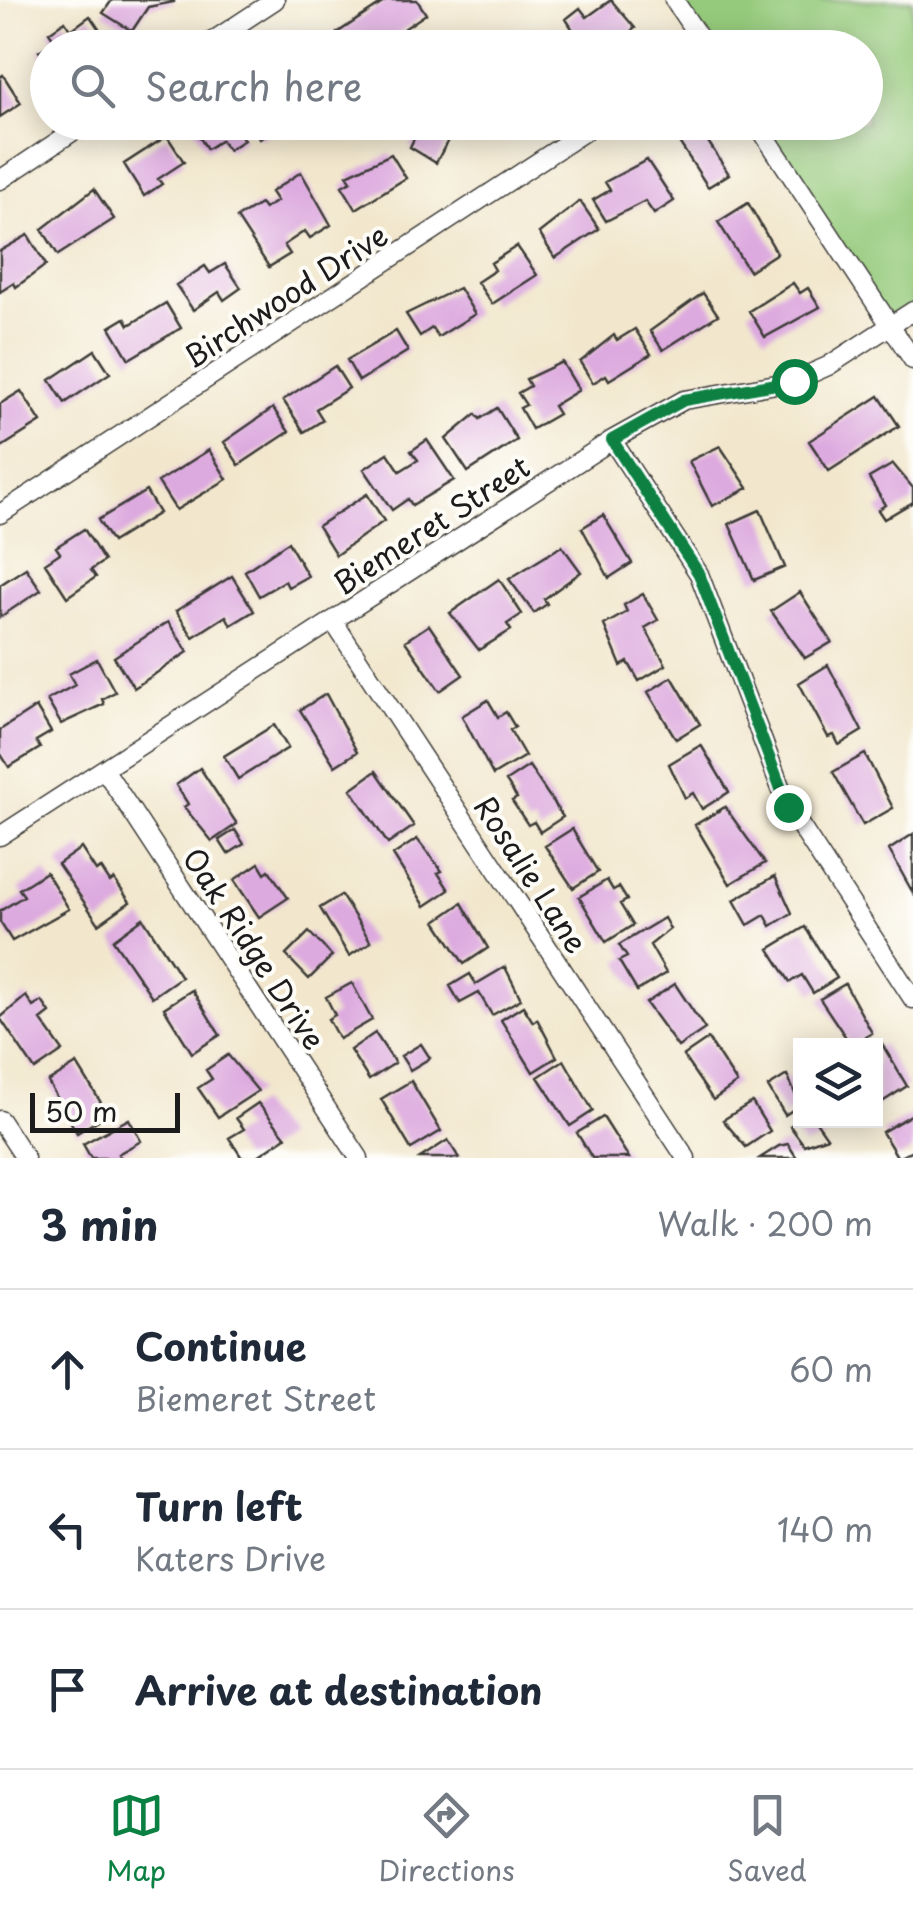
<!DOCTYPE html>
<html lang="en">
<head>
<meta charset="utf-8">
<style>
  :root { --surface:#fff; --page:#f2f2f3; --text:#1f2937; --muted:#747a83; --line:#e0e1e3; --accent:#0b8043 }
  body { margin:0; font-family:"Playpen Sans",sans-serif; background:var(--page); color:var(--text) }
  .controls { position:absolute; right:30px; bottom:30px; display:grid; overflow:hidden; border-radius:0px; box-shadow:0 5px 25px #0003 }
  .controls button { width:90px; height:90px; display:grid; place-items:center; padding:0; border:0; border-bottom:2px solid var(--line); background:var(--surface); color:var(--text); font:50px sans-serif }
  .scale { position:absolute; left:30px; bottom:25px; width:150px; box-sizing:border-box; padding-left:10px; border:5px solid #1c1c1c; border-top:0; font-size:28px; line-height:35px; white-space:nowrap; color:#1c1c1c; -webkit-text-stroke:8px #fdfcf7; paint-order:stroke }
  .stop { position:absolute; width:30px; height:30px; margin:-22px; border:8px solid #0b8043; border-radius:50%; background:#fff }
  .stop.end { background:#0b8043; border-color:#fff; box-shadow:0 2px 10px #0008 }
  .list { margin:0; padding:0; list-style:none }
  h2 { display:flex; justify-content:space-between; align-items:center; height:130px; margin:0; padding:0 40px; font-size:42px }
  h2 small { font-size:32px; font-weight:400; color:var(--muted) }
  .list li { display:grid; grid-template-columns:65px 1fr auto; gap:30px; align-items:center; box-sizing:border-box; height:160px; padding:0 40px; border-top:2px solid var(--line) }
  .list b { display:block; font-size:38px; white-space:nowrap }
  .list p { margin:0; font-size:32px; white-space:nowrap; color:var(--muted) }
  .list em { font-size:32px; font-style:normal; color:var(--muted) }
  .icon { flex:none; width:55px; height:55px; fill:none; stroke:currentColor; stroke-width:2; stroke-linecap:round; stroke-linejoin:round }
  .map { position:relative; flex:none; width:913px; height:1158px; overflow:hidden }
  .search { position:absolute; background:var(--surface); box-shadow:0 5px 25px #0003; left:30px; right:30px; top:30px; height:110px; display:flex; align-items:center; gap:25px; box-sizing:border-box; padding:0 35px; border-radius:55px; color:var(--muted); font-size:38px }
  .sheet { height:610px; background:var(--surface) }
  nav { display:flex; justify-content:space-around; align-items:center; box-sizing:border-box; height:140px; border-top:2px solid var(--line); background:var(--surface); font-size:28px; color:var(--muted) }
  nav a { display:grid; justify-items:center; gap:5px }
  nav .on { color:var(--accent) }
  .map>svg:first-child { display:block }
  .green { fill:#95ca7b; stroke:#58734c; stroke-width:2.5 }
  .building { fill:#ddaadf }
  .lines { fill:none; stroke-linecap:round; stroke-linejoin:round }
  .street-casing { stroke:#3c3a37; stroke-width:21 }
  .street { stroke:#fff; stroke-width:18 }
  .route { stroke:#0b8043; stroke-width:12 }
  .labels { text-anchor:middle; dominant-baseline:central; stroke-width:8; stroke-linejoin:round; paint-order:stroke }
  .street-label { font-size:30px; fill:#1c1c1c; stroke:#fdfcf7 }
</style>
</head>
<body>
<div class="map">
<svg width="913" height="1158" viewBox="0 0 913 1158">
  <rect width="100%" height="100%" fill="#fdfcf7"/>
  <filter id="ink" filterUnits="userSpaceOnUse"><feTurbulence type="fractalNoise" baseFrequency=".01" numOctaves="2"/><feDisplacementMap in="SourceGraphic" scale="20" xChannelSelector="R" yChannelSelector="G"/><feConvolveMatrix kernelMatrix="1 2 1 2 8 2 1 2 1" color-interpolation-filters="sRGB"/></filter>
  <filter id="wash" filterUnits="userSpaceOnUse"><feTurbulence type="fractalNoise" baseFrequency=".0048" numOctaves="4" result="noise"/><feDisplacementMap in="SourceGraphic" scale="40" xChannelSelector="R" yChannelSelector="G"/><feGaussianBlur stdDeviation="2.25" result="paint"/><feColorMatrix in="noise" values="0 0 0 0 0 0 0 0 0 0 0 0 0 0 0 0 0 1.4 0 .05"/><feComposite in="paint" operator="in"/></filter>
  <g filter="url(#wash)">
    <rect width="100%" height="100%" fill="#f2e7cd"/>
    <path class="green" d="M674 0H913V311L891 326 756 123 866 122V48L706 47Z"/>
    <g id="blocks">
      <path class="building" d="M112 0H174V2L148 7 132 31 103 13Z
        M387 0H417L426 14 376 48H346L337 33Z
        M611 0 635 28 611 46 607 41 597 48H563L558 41 573 30 566 19 580 8 587 17Z
        M90 16 109 44 48 48V64L39 51 55 41 49 32 65 21 71 30Z
        M3 75 21 103 0 117V77Z
        M190 122H246L237 129 244 140 228 150 221 140 207 149Z
        M249 122H277L279 126 260 139Z
        M422 122H465L454 129 436 163 410 147Z
        M698 126 729 174 708 187 677 139Z
        M167 136 184 162 158 179 162 184 144 196 124 164Z
        M391 154 406 178 356 209 342 186 351 181 347 175Z
        M647 160 674 201 654 214 645 201 606 221 593 200 610 190 605 182Z
        M301 172 331 225 310 238 305 231 284 245 290 254 269 267 237 218 260 204 264 209 277 201 271 192Z
        M94 189 114 219 58 255 42 229Z
        M580 201 599 229 555 258 539 233Z
        M748 203 777 253 749 271 718 222Z
        M28 235 46 265 16 287 14 283 0 292V251Z
        M517 246 537 275 492 304 477 282 495 270 491 263Z
        M225 264 241 288 224 300 219 292 193 310 176 285 205 266 210 273Z
        M793 283 800 293 808 288 820 307 765 337 749 311Z
        M459 288 475 314 438 337 432 328 420 336 406 314Z
        M703 293 718 315 663 350 650 331Z
        M166 303 181 328 129 359 110 327 125 318 129 325Z
        M635 329 651 354 609 380 606 375 593 383 580 362 614 335 617 340Z
        M396 331 408 351 359 381 347 360Z
        M95 350 110 373 65 403 50 380Z
        M562 362 579 390 553 406 558 414 532 429 520 408 526 405 518 393 530 386 526 379Z
        M335 366 349 388 316 409 323 420 304 432 283 400Z
        M21 391 41 422 0 448V404Z
        M879 396 899 426 829 471 809 441Z
        M273 408 289 432 239 465 224 442Z
        M497 408 517 440 468 472 446 439 476 414 480 419Z
        M427 440 454 480 412 505 408 499 392 510 364 469 388 453 400 471 418 460 411 451Z
        M720 446 748 488 712 506 689 461Z
        M209 450 227 479 176 510 158 482Z
        M893 464 913 488V502L884 519 878 510 885 505 869 478Z
        M146 491 159 513 112 542 98 520Z
        M367 494 384 521 336 555 318 526Z
        M760 510 785 567 754 580 729 524Z
        M603 515 632 563 609 578 582 528Z
        M84 529 104 561 91 570 96 577 67 597 45 563 60 553 56 547Z
        M288 542 308 576 288 587 285 581 259 596 245 571Z
        M562 546 581 572 544 599 547 604 534 613 509 579Z
        M26 568 41 590 0 617V585Z
        M232 576 254 611 231 625 226 616 193 637 176 611Z
        M499 579 522 614 507 624 511 630 479 650 450 613Z
        M800 592 832 642 805 658 771 611Z
        M643 594 658 620 645 628 666 665 639 681 628 662 621 666 604 625 627 612 624 605Z
        M168 622 188 652 134 688 114 657Z
        M429 625 463 675 440 691 405 641Z
        M97 659 115 692 102 699 104 704 61 724 47 700 75 685 69 674Z
        M828 665 862 731 839 745 834 735 828 737 799 683Z
        M672 677 700 724 676 739 648 692Z
        M326 694 357 752 335 766 300 710Z
        M488 700 498 717 506 712 515 727 510 730 525 756 493 775 462 716Z
        M36 707 51 732 36 741 40 748 9 767 0 753V730Z
        M274 725 288 748 238 779 224 756Z
        M701 745 729 792 702 809 693 793 685 798 669 764Z
        M865 754 893 808 863 825 833 772Z
        M529 766 563 817 540 832 534 822 528 825 512 801 517 798 506 781Z
        M200 768 237 824 212 841 184 807 188 804 176 785Z
        M376 771 414 826 388 844 351 789Z
        M725 807 765 863 730 884 695 825Z
        M572 829 598 872 573 888 545 846Z
        M235 830 244 844 228 854 219 840Z
        M913 834V893L889 850Z
        M417 839 442 871 438 873 449 890 425 906 393 855Z
        M81 848 96 871 101 868 110 882 114 879 130 902 99 924 58 864Z
        M259 863 265 873 269 870 288 898 259 917 234 880Z
        M46 872 69 909 12 941 0 922V911L24 896 19 889Z
        M775 876 792 913 771 926 765 915 748 925 734 900Z
        M607 880 613 890 619 887 627 900 620 904 633 925 606 942 579 897Z
        M341 895 371 942 349 956 320 908Z
        M462 903 488 948 464 964 436 921Z
        M143 918 181 977 152 997 113 940Z
        M664 918 670 929 650 945 666 973 637 991 619 961 627 957 619 945Z
        M805 927 837 978 813 993 802 975 790 982 769 949Z
        M309 932 332 956 309 979 286 955Z
        M505 967 521 999 492 1015 479 993 460 1003 450 986 470 974 476 984Z
        M352 983 372 1020 339 1039 328 1019 335 1015 326 997Z
        M675 984 705 1029 678 1047 646 1003Z
        M845 984 872 1033 851 1045 820 999Z
        M192 990 220 1035 192 1053 164 1008Z
        M26 996 33 1007 42 1001 50 1013 41 1020 63 1051 35 1070 0 1018Z
        M523 1006 533 1022 537 1019 557 1057 533 1072 501 1020Z
        M375 1033 395 1063 369 1080 350 1050Z
        M708 1039 737 1083 713 1100 683 1056Z
        M421 1044 430 1058 410 1070 401 1056Z
        M882 1044 907 1086 876 1106V1048Z
        M228 1055 258 1091 218 1117 198 1088 212 1079 206 1070Z
        M564 1060 593 1111 570 1126 538 1077Z
        M77 1064 108 1114 77 1133 48 1082Z
        M787 1075 800 1105 785 1115 768 1087Z
        M411 1081 441 1131 411 1149 381 1099Z
        M752 1102 770 1131 746 1147 723 1120Z
        M258 1103 286 1137 255 1158H242L229 1138 244 1129 236 1118Z
        M913 1114V1150L898 1158 882 1132Z
        M603 1117 629 1158H592L577 1133Z
        M129 1119 141 1141 118 1154 121 1158H91L83 1144Z
        M798 1120H815L827 1137 804 1145 790 1126Z
        M448 1140 459 1158H420Z
        M788 1144 797 1158H760L779 1146Z"/>
    </g>
  </g>
  <g filter="url(#ink)">
    <use href="#blocks" fill-opacity="0" stroke="#3c3a37" stroke-width="2.5"/>
    <g class="lines">
      <g class="street-casing">
        <path id="street" d="M674 0 706 48
          M202 48 275 0
          M756 122 913 360
          M0 180 87 122
          M612 440 699 574 788 807 913 999
          M0 514 599 122
          M333 621 686 1158
          M104 769 359 1158
          M0 836 612 440 684 400 794 381 828 366 913 311
          M0 1120 25 1158"/>
      </g>
      <use href="#street" class="street"/>
    </g>
  </g>
  <g class="lines" filter="url(#ink)">
    <path class="route" d="M788 807 699 574 612 440 684 400 794 381"/>
  </g>
  <g class="labels">
    <g class="street-label">
      <text transform="translate(285 295) rotate(-33)">Birchwood Drive</text>
      <text transform="translate(431 524) rotate(-33)">Biemeret Street</text>
      <text transform="translate(532 874) rotate(57)">Rosalie Lane</text>
      <text transform="translate(255 948) rotate(57)">Oak Ridge Drive</text>
    </g>
  </g>
</svg>
<div class="controls">
<button><svg class="icon" aria-label="layers" viewBox="0 0 24 24"><path d="M12 4l9 5-9 5-9-5zM3 14l9 5 9-5"/></svg></button>
</div>
<div class="scale">50 m</div>
<div class="stop" style="left:794px;top:381px"></div>
<div class="stop end" style="left:788px;top:807px"></div>
<div class="search"><svg class="icon" aria-label="search" viewBox="0 0 24 24"><circle cx="10" cy="10" r="6"/><path d="M15 15l6 6"/></svg>Search here</div>
</div>
<section class="sheet">
<h2>3 min<small>Walk · 200 m</small></h2>
<ul class="list">
<li><svg class="icon" aria-label="ahead" viewBox="0 0 24 24"><path d="M12 20V5M6 11l6-6 6 6"/></svg><div><b>Continue</b><p>Biemeret Street</p></div><em>60 m</em></li>
<li><svg class="icon" aria-label="left" viewBox="0 0 24 24"><path d="M17 20v-9H6M10 6l-5 5 5 5"/></svg><div><b>Turn left</b><p>Katers Drive</p></div><em>140 m</em></li>
<li><svg class="icon" aria-label="arrive" viewBox="0 0 24 24"><path d="M6 21V4h12l-3 4 3 4H6"/></svg><div><b>Arrive at destination</b></div></li>
</ul>
</section>
<nav>
<a class="on"><svg class="icon" aria-label="map" viewBox="0 0 24 24"><path d="M3 6l6-2 6 2 6-2v14l-6 2-6-2-6 2zM9 4v14M15 6v14"/></svg>Map</a>
<a><svg class="icon" aria-label="directions" viewBox="0 0 24 24"><path d="M12 3l9 9-9 9-9-9zM9 14v-3h6M13 9l2 2-2 2"/></svg>Directions</a>
<a><svg class="icon" aria-label="saved" viewBox="0 0 24 24"><path d="M7 4h10v16l-5-4-5 4z"/></svg>Saved</a>
</nav>
</body>
</html>
